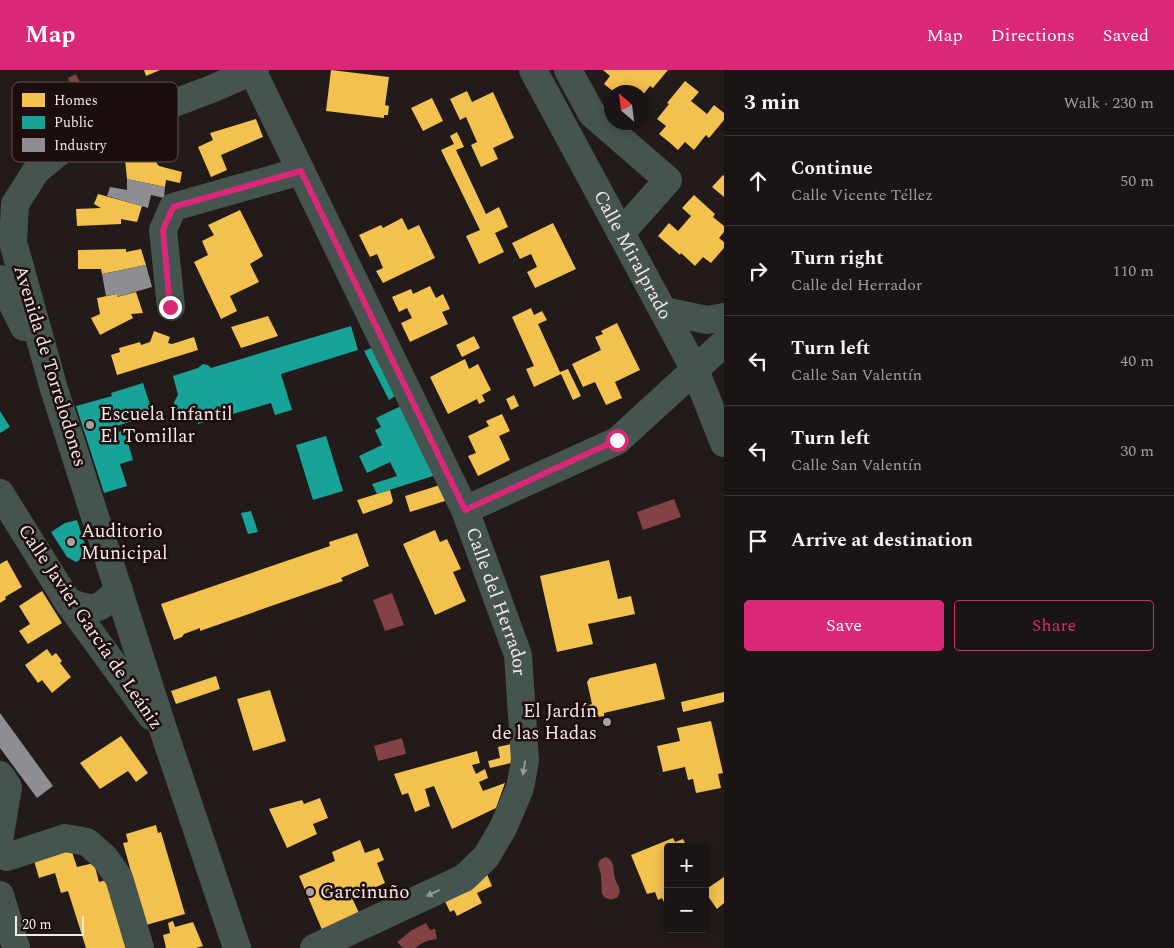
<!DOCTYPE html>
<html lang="en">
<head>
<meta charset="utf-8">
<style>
  :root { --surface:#1a1414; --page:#272122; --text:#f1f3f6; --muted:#9f9ea0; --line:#383334; --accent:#db2777 }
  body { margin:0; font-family:Spectral,serif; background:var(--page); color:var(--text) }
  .controls { position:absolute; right:15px; bottom:15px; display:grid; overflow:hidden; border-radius:5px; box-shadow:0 2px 12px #0003 }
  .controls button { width:45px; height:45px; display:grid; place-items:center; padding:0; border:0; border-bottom:1px solid var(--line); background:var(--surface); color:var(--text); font:25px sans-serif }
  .compass { position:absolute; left:604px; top:15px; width:45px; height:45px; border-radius:50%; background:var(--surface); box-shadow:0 2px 12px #0003; rotate:332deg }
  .scale { position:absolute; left:15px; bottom:12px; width:69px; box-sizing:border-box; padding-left:5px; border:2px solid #f5e8e7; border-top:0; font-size:14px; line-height:18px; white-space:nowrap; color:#f5e8e7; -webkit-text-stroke:4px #1d0d0d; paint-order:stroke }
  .stop { position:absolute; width:15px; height:15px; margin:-11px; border:4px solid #db2777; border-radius:50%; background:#fff }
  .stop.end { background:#db2777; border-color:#fff; box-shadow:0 1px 5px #0008 }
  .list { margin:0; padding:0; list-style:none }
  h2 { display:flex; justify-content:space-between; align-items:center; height:65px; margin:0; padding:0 20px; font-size:21px }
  h2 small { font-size:16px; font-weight:400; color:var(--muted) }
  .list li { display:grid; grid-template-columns:32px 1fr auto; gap:15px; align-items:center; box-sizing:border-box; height:90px; padding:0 20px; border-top:1px solid var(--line) }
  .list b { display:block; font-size:19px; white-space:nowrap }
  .list p { margin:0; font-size:16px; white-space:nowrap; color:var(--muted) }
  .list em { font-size:16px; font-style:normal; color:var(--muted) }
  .actions { display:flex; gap:10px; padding:15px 20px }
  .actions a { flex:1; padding:11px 0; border:1px solid var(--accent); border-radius:5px; text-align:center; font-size:18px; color:var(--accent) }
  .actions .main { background:var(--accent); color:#fff }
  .icon { flex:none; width:28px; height:28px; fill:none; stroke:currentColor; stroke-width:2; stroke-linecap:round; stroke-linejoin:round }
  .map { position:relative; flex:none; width:724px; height:878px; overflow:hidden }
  header { display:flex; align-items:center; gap:30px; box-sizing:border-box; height:70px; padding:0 25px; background:var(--accent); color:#fff }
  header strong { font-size:24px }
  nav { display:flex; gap:28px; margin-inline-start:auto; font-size:18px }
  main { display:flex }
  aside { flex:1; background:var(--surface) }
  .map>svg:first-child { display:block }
  .water { fill:#834243 }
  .homes { fill:#f2c14e }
  .public { fill:#17a398 }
  .industry { fill:#8d8d92 }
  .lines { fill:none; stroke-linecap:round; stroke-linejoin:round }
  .minor { stroke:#45544e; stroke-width:28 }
  .oneway { fill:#949793 }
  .route { stroke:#db2777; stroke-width:6 }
  .poi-dot { fill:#aca09f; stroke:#1d0d0d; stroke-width:2 }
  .labels { text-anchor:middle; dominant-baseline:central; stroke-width:5; stroke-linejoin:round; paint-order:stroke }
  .street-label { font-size:19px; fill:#f5e8e7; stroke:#1d0d0d }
  .poi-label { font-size:19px; fill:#f5e8e7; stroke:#1d0d0d; text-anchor:start }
  .key { fill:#1d0d0d; stroke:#5e4f4e; stroke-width:1 }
  .key-label { font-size:14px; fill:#f5e8e7 }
</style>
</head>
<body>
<header>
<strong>Map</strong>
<nav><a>Map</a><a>Directions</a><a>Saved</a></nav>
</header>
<main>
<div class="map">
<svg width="724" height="878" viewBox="0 0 724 878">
  <rect width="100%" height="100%" fill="#231a1a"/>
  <path class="water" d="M76 4 86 25 52 40 46 25 71 14 68 8Z
    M674 429 681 447 643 460 637 442Z
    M392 523 404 555 385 561 373 530Z
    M402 668 406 684 378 691 374 676Z
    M605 787C615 789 613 800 615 808 616 813 619 816 620 821L618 827C611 831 606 830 602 824L601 805 598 794 600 790Z
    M426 853 430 860 435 859 437 869 426 871 415 878H403L397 872 412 860Z"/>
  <path class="homes" d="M144 0H160L146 6Z
    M331 0 389 7 385 35 389 36 388 45H384V48L326 41Z
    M603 0H668L653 18 650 16 642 26V22H614L604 14 610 6Z
    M685 11 699 22 691 31 707 44 714 35 724 43V50L709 68 706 65 694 80 685 72 678 80 669 72 659 64 666 56 657 49 669 34 667 33Z
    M467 21 472 32 493 22 514 68 493 78 498 89 481 97 471 75 477 72 466 47 460 50 450 29Z
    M432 28 443 51 423 61 411 38Z
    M256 49 263 67 221 85 227 100 211 107 198 77 213 70 210 63Z
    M457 62 464 77 456 80 486 144 499 137 508 157 495 163 504 182 479 194 466 166 480 160 441 80 454 74 450 66Z
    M146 80 159 96 182 102 180 113 166 110 165 117 127 109 125 89Z
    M723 105 724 106V127L712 117Z
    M98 124 142 136 137 152 121 149V154L77 156 76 139 101 138 94 134Z
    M694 125 715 144 713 147 724 156V162L719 168 724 172V178L711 193 703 187 695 196 681 183 680 185 658 166 669 153 678 161 691 146 682 138Z
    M240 140 263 186 250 194 259 212 230 226 237 241 221 249 194 192 208 185 202 171 214 165 208 155Z
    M402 148 408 160 419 155 435 188 383 213 376 201 383 198 377 184 370 187 359 165 381 155 383 158Z
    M553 153 576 199 535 218 527 202 537 197 531 184 520 189 512 173Z
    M126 179V182L141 179 146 195 102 204 101 199H78V180Z
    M430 216 436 228 443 224 450 239 442 242 448 254 410 272 401 253 412 248 407 238 399 242 392 227 411 219 413 224Z
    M136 222 143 243 131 244 133 248 100 265 91 248 100 244 97 228 117 224V227Z
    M531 238 534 245 542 241 547 250 538 254 560 302 568 299 581 326 573 330 561 304 534 317 526 299 534 296 512 247Z
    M268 246 278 266 241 278 231 257Z
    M617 253 640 300 615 312 622 328 606 335 595 312 583 317 572 294 601 280 595 267 603 264 601 261Z
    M154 261 170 267 168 273 172 274 194 267 198 280 117 305 111 285 120 282 119 278 140 272 141 275 150 272Z
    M474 266 480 278 462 287 456 275Z
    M465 289 469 299 478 294 491 320 482 325 485 331 479 334 477 329 448 344 430 307Z
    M514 325 519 336 511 340 506 329Z
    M502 344 510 361 499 366 510 390 478 406 468 386 476 383 468 366 489 356 486 351Z
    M440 415 445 431 410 442 405 426Z
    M390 420 393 431 391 434 363 444 357 430Z
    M435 460 440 472 447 469 461 499 453 502 466 531 435 545 403 474Z
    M357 463 369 496 341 508 343 511 200 561V558L184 564 182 567 174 570 161 534 330 476 329 472Z
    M7 490 22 517 5 527 6 529 0 533V494Z
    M609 490 618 529 631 526 635 544 588 554 593 574 557 582 540 506Z
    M42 521 62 553 28 574 19 561 30 554 19 536Z
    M47 579 52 586 56 583 62 591 60 593 71 607 52 623 42 610 38 613 25 595Z
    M656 593 665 629 604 643V646L592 648 588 646 586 636 592 634 587 612 590 608Z
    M216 606 220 619 176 634 171 621Z
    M270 620 286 671 253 681 237 629Z
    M724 622V632L683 642 681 632Z
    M711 651 723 703 718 704 721 718 696 723 693 709 688 710 685 697 663 702 657 676 680 671 677 658Z
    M121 666 148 703 136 712 128 701 100 719 80 693Z
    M511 674V693L490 698 488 691 500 688 498 677Z
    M477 681 480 693 472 695 476 704 485 699 488 708 479 712 483 721 505 713 496 738 452 759 434 716 425 719 430 736 415 742 408 723 402 725 394 704Z
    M320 728 328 748 313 754 317 764 287 778 269 739 302 730 304 734Z
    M156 755 158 763 161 762 185 844 146 855 123 773 128 772 126 764Z
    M673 768 675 772 683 769 687 777H668V841L662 828 658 830 655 822 647 824 631 785Z
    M360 770 365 783 379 778 384 790 377 793 385 813 352 828 360 845 323 862 299 806 335 791 332 782Z
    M70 776 77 797 94 793 99 812 106 810 127 878H86L68 821 61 823 55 803 39 808 33 787Z
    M486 802 492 816 477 823 482 833 457 846 454 840 450 842 443 827Z
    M724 807V833L717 839 705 822V820Z
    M173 851 175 857 193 852 203 876 196 878H166L163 865 170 863 168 853Z"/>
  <path class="public" d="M351 256 358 280 281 304 292 340 275 345 271 333 198 354 194 342 191 345H184L179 343 175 339 174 332 178 325 173 306 198 298 203 294 208 295 211 298Z
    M376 276 398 324 389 330 364 281Z
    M143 313 153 344 117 356 119 362 124 360 133 390 120 394 127 416 104 423 76 336 112 326 111 323Z
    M403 335 436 405 377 424 372 414 397 406 390 392 367 403 359 386 382 375 375 360 381 357 376 348Z
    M0 341 10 357 0 363Z
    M326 366 343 421 313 430 296 375Z
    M251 441 258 462 248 464 241 443Z
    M77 450 87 481 84 488 76 492 67 487 51 462 65 453Z"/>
  <path class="industry" d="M127 109 165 117 164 128 151 125 148 138 107 126 110 117 127 120Z
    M146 195 152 217 117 227V224L106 226 102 204Z
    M0 643 53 716 37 728 0 678Z"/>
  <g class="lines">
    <g class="minor">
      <path id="s1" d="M252 0 465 440 518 585 525 690 520 718 503 758 486 787 464 808 314 878"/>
      <path id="s2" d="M533 0 695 300 724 373"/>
      <path d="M568 0 592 44 668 110 621 163"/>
      <path d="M0 209 24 257"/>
      <path d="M171 237 163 160 173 137 301 101"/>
      <path d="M664 241 707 250 724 247"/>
      <path d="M0 423 68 532 151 646"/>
      <path d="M465 440 617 371 724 273"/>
      <path d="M68 532C96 542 97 541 119 520"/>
      <path d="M0 705 8 717 0 765"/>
      <path d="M7 787 65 768 87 772 105 788 119 808 140 878"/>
      <path d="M0 825 16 878"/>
      <path d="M237 878 165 665 54 319 13 172 15 134 36 101 70 73 214 18 255 0"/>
    </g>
  </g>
  <defs><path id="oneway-solid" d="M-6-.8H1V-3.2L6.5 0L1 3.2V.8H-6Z" transform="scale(1.25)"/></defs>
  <g class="oneway">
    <use href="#oneway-solid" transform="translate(524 698) rotate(99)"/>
    <use href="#oneway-solid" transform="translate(433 823) rotate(155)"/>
  </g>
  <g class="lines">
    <path class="route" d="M170 237 163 160 173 137 301 101 465 440 617 370"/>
  </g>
  <g class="poi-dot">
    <circle cx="90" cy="355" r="5"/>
    <circle cx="71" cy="472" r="5"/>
    <circle cx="607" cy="652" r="5"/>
    <circle cx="310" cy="822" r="5"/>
  </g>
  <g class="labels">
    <g class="street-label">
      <text stroke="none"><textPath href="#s2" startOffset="210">Calle Miralprado</textPath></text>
      <text transform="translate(50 296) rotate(73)">Avenida de Torrelodones</text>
      <text stroke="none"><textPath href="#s1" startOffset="586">Calle del Herrador</textPath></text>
      <text transform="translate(90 557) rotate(56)">Calle Javier García de Leániz</text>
    </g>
    <g class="poi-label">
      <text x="100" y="344">Escuela Infantil<tspan x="100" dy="22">El Tomillar</tspan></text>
      <text x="81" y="461">Auditorio<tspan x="81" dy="22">Municipal</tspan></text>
      <text x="597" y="641" text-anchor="end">El Jardín<tspan x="597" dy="22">de las Hadas</tspan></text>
      <text x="320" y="822">Garcinuño</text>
    </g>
  </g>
  <rect x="12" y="12" width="166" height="80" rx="8" class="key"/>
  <rect x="22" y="23" width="23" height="14" fill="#f2c14e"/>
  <rect x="22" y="46" width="23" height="13" fill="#17a398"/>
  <rect x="22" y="68" width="23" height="14" fill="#8d8d92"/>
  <g class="key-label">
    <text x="54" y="35">Homes</text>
    <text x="54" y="57">Public</text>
    <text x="54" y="80">Industry</text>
  </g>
</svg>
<div class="controls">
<button>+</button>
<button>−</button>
</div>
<svg class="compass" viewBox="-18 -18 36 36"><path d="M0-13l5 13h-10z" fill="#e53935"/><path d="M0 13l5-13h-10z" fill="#9f9ea0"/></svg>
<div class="scale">20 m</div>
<div class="stop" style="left:617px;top:370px"></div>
<div class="stop end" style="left:170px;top:237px"></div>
</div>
<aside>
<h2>3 min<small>Walk · 230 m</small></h2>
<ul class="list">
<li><svg class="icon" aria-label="ahead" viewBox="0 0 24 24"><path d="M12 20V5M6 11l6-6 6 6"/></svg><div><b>Continue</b><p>Calle Vicente Téllez</p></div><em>50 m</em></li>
<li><svg class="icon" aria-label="right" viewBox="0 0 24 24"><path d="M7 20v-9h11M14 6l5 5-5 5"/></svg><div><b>Turn right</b><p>Calle del Herrador</p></div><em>110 m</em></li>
<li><svg class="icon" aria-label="left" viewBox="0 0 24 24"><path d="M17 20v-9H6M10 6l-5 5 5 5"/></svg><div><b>Turn left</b><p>Calle San Valentín</p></div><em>40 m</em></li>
<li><svg class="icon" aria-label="left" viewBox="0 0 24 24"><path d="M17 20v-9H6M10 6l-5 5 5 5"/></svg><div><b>Turn left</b><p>Calle San Valentín</p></div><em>30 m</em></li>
<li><svg class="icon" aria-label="arrive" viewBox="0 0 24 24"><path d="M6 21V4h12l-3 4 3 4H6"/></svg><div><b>Arrive at destination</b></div></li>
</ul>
<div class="actions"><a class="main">Save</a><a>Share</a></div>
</aside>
</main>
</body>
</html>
